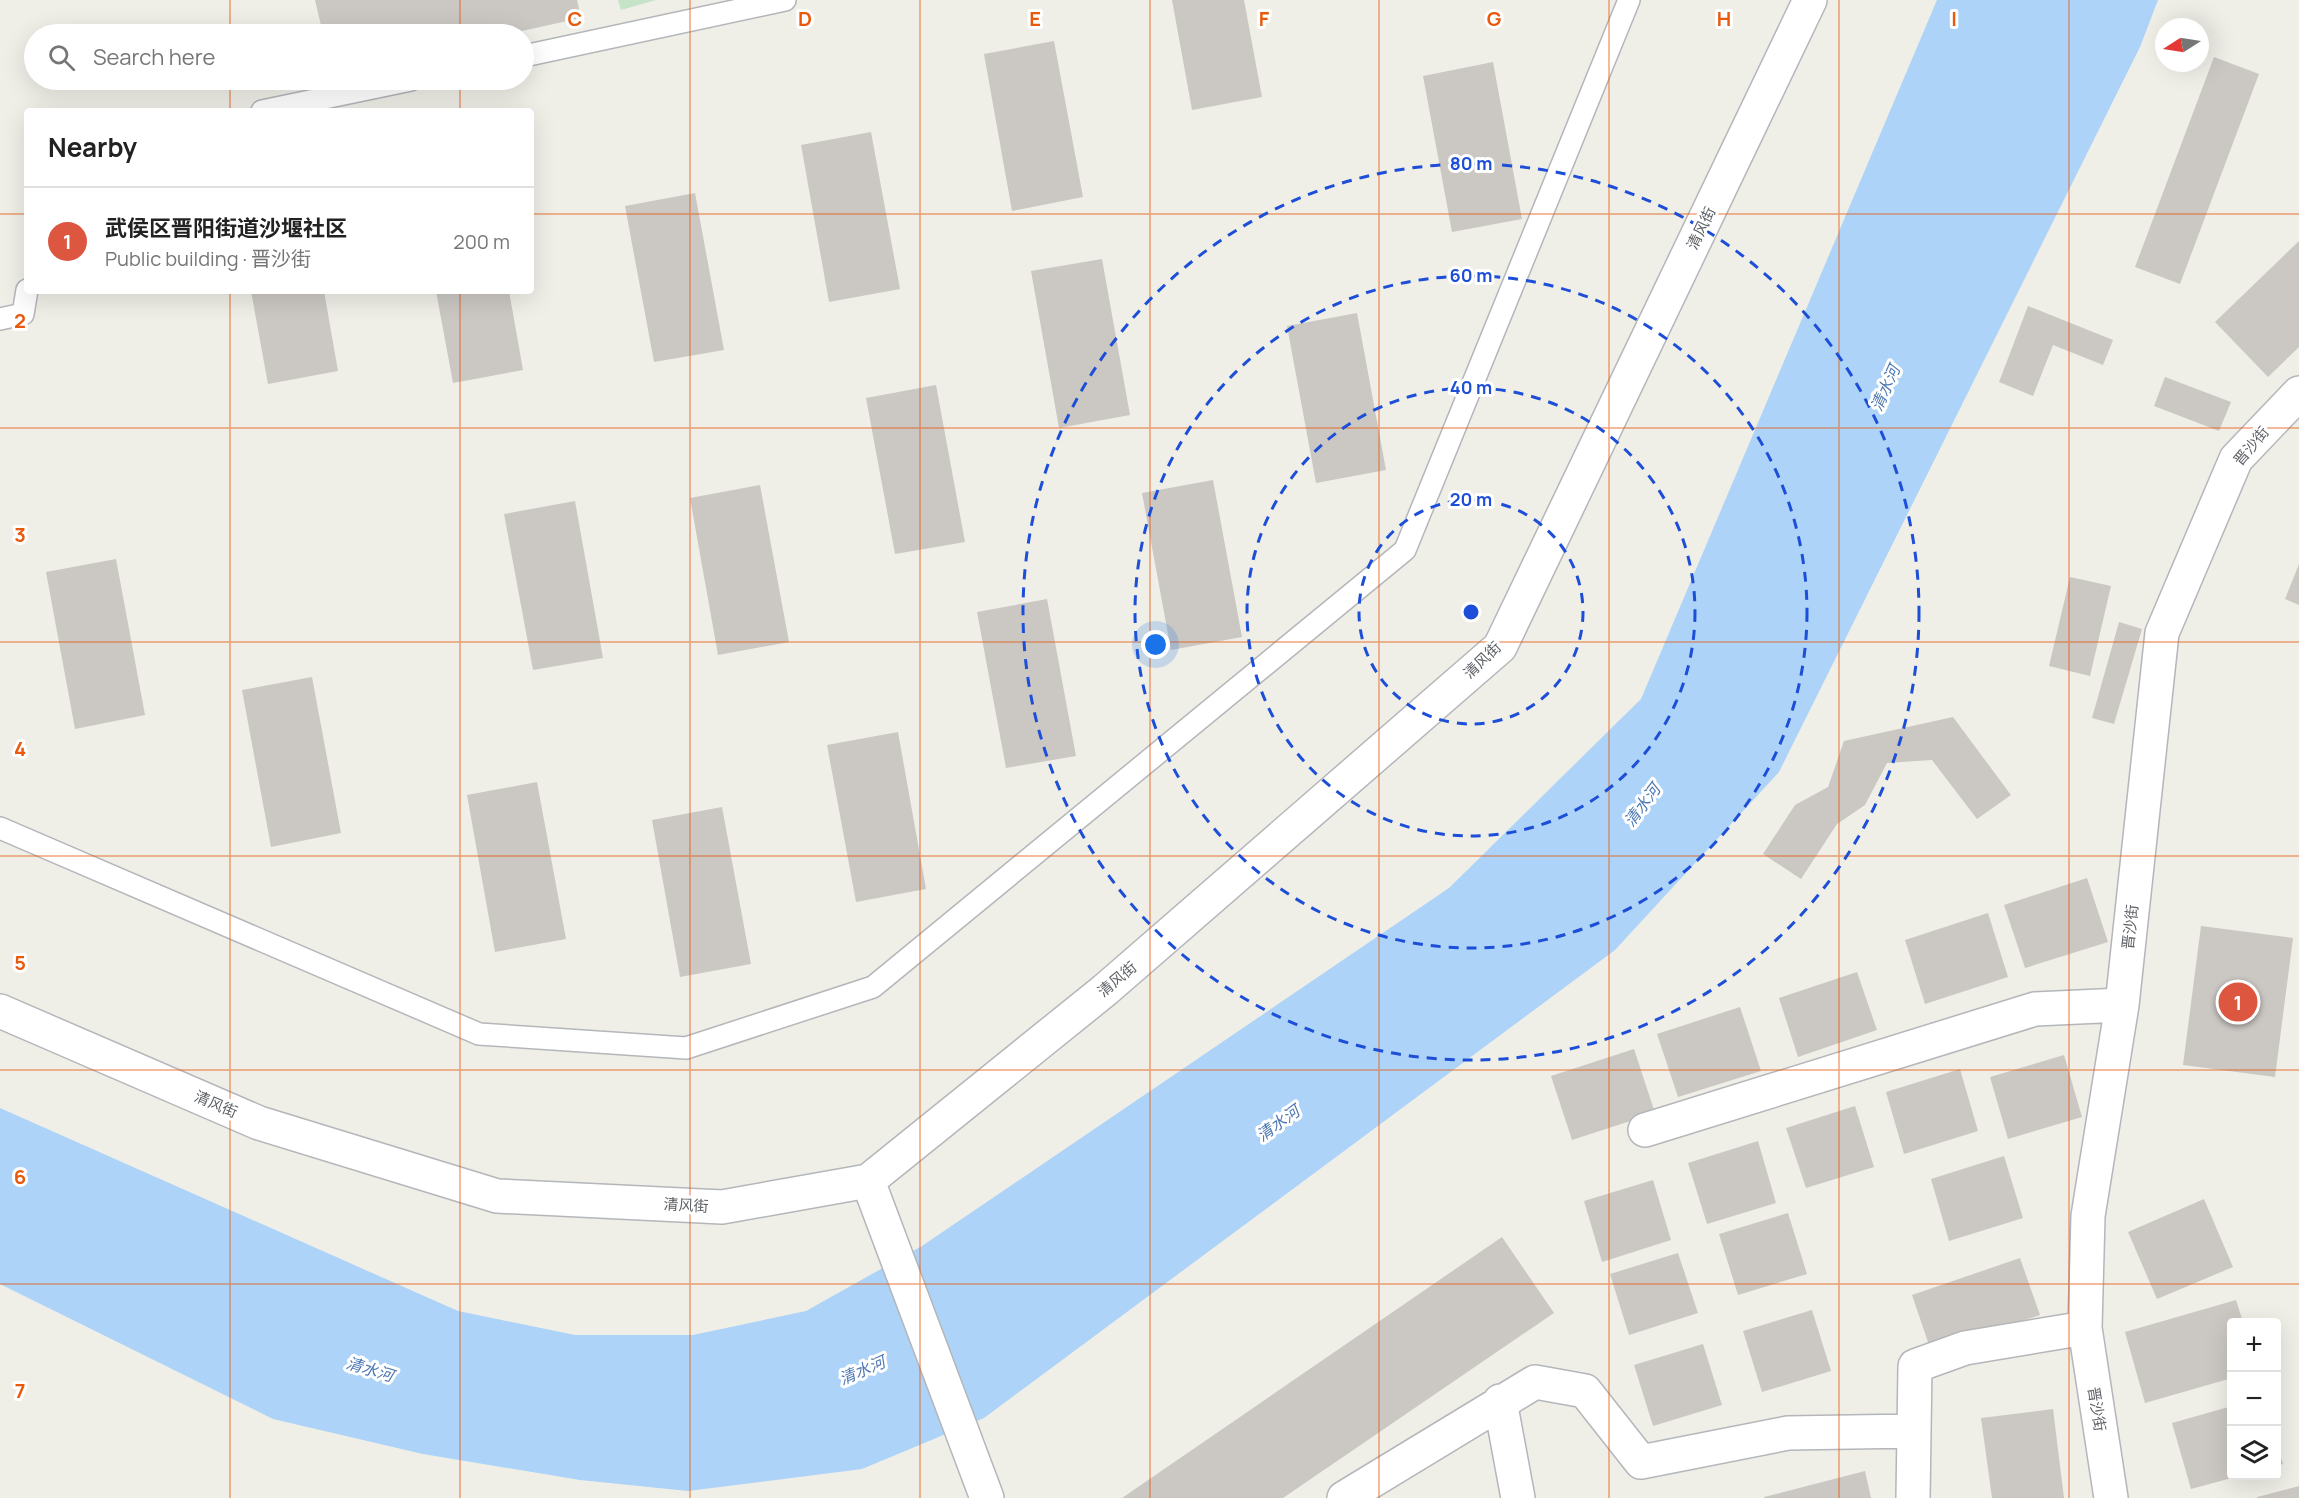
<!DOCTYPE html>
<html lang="en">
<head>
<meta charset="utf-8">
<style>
  :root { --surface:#fff; --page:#f2f2f2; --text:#222; --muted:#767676; --line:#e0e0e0; --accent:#dc5640 }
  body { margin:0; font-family:Manrope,"Noto Sans SC",sans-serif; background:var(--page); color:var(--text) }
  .controls { position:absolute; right:18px; bottom:18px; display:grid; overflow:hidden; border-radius:6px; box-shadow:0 6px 24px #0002 }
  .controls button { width:54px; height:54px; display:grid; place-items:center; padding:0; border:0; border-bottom:2px solid var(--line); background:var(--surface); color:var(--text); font:30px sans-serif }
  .compass { position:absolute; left:2155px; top:18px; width:54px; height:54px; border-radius:50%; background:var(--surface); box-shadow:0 6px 24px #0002; rotate:258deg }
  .you { position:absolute; left:1156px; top:645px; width:21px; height:21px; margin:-15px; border:4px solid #fff; border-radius:50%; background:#1a73e8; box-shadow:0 0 0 9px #1a73e833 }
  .badge { display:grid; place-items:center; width:39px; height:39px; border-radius:50%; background:var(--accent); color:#fff; font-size:20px; font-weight:700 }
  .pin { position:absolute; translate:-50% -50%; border:3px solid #fff; box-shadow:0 2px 6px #0006 }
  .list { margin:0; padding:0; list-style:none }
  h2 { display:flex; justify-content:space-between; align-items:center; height:78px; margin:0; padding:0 24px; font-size:26px }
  h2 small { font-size:20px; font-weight:400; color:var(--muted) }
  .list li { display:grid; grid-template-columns:39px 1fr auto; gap:18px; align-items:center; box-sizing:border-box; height:108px; padding:0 24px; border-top:2px solid var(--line) }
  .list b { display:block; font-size:22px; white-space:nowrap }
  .list p { margin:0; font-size:20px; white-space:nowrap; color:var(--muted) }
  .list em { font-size:20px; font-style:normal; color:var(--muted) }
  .icon { flex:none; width:33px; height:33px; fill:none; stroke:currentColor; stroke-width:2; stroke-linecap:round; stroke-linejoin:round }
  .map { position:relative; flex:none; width:2299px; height:1498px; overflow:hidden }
  .search { position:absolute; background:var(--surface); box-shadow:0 6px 24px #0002; left:24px; top:24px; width:510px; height:66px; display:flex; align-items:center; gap:15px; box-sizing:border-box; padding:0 21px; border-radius:33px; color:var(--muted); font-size:22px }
  .panel { position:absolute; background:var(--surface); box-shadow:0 6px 24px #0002; left:24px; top:108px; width:510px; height:186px; border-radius:6px }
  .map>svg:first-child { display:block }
  .green { fill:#c5e4c7 }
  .water { fill:#add3f8 }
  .building { fill:#cbc8c4 }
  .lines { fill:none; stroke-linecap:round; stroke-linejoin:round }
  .lane-casing { stroke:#b4b6ba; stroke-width:24 }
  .street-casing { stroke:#b4b6ba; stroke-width:36 }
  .lane { stroke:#fff; stroke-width:21 }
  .street { stroke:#fff; stroke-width:33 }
  .grid { fill:none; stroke:#e8590c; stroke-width:1.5; stroke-opacity:0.55 }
  .ring { fill:none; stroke:#1d4ed8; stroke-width:3; stroke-dasharray:10 8 }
  .labels { text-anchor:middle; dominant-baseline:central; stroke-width:6; stroke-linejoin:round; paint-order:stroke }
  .street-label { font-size:15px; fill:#5e6166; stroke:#fff }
  .water-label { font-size:16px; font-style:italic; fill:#4e78b2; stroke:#fff }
  .grid-label { font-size:20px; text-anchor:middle; font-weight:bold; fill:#e8590c; stroke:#fff; stroke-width:6; stroke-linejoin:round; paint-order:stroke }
  .centre { fill:#1d4ed8; stroke:#fff; stroke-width:3 }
  .ring-label { font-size:18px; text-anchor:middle; font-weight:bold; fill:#1d4ed8; stroke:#fff; stroke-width:6; stroke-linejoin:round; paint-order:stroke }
</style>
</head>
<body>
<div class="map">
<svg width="2299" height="1498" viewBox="0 0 2299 1498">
  <rect width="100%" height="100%" fill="#efeee7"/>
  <path class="green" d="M618 0H656L621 10Z"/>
  <path class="water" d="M1937 0H2158L2140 47 1779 772 1615 950 984 1418 862 1469 688 1491 580 1480 423 1454 273 1419 0 1284V1108L458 1311 575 1335H693L806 1311 922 1246 1449 888 1641 699Z"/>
  <path class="building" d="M315 0H577L581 18 508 34H323Z
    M1172 0H1244L1262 97 1192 110Z
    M1054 41 1083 197 1012 211 984 54Z
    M2214 57 2259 74 2180 284 2135 267Z
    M1493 62 1522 219 1452 232 1423 76Z
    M871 132 900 289 829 302 801 145Z
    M695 193 724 350 654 362 625 206Z
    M2299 241V347L2268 377 2215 322Z
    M1102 259 1130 415 1059 428 1031 271Z
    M251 291H324L338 371 268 384Z
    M436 291H509L523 370 453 383Z
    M2028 306 2113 340 2103 365 2053 345 2033 396 1999 382Z
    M1357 313 1386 470 1316 483 1287 326Z
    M2165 377 2231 402 2219 431 2154 406Z
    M936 385 965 542 895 554 866 398Z
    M1213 480 1242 637 1171 650 1142 493Z
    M760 485 789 642 718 655 690 498Z
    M575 501 603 658 533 670 504 514Z
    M116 559 145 715 75 729 46 572Z
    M2299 564V605L2285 599Z
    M2070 577 2111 586 2090 676 2049 666Z
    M1047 599 1076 756 1006 768 977 612Z
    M2119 622 2142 629 2114 724 2092 718Z
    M312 677 341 833 271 847 242 690Z
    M1953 717 2011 795 1977 819 1932 760 1887 763 1865 805 1837 824 1801 879 1763 854 1795 805 1828 787 1844 741Z
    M898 732 926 889 856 902 827 745Z
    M537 782 566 939 495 952 467 795Z
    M722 807 751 964 680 977 652 820Z
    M2087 878 2108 942 2025 968 2004 905Z
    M1988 913 2008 977 1925 1004 1905 940Z
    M2201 926 2293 938 2275 1077 2183 1065Z
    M1857 972 1877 1030 1798 1057 1779 998Z
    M1740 1007 1761 1071 1678 1097 1657 1034Z
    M1634 1049 1655 1113 1572 1140 1551 1076Z
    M2064 1055 2082 1117 2008 1139 1990 1077Z
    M1960 1069 1978 1131 1904 1154 1886 1092Z
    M1855 1106 1874 1167 1806 1188 1786 1128Z
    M1758 1141 1776 1203 1707 1224 1688 1163Z
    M2004 1156 2023 1218 1949 1241 1931 1179Z
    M1653 1180 1671 1240 1602 1262 1584 1201Z
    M2204 1199 2233 1267 2157 1299 2128 1232Z
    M1788 1213 1807 1274 1738 1295 1719 1234Z
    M1502 1237 1554 1313 1283 1498H1122Z
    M1678 1253 1698 1313 1629 1335 1610 1274Z
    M2020 1258 2040 1315 1931 1351 1912 1295Z
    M2236 1300 2243 1322H2232V1378L2145 1403 2125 1332Z
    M1812 1310 1831 1371 1762 1392 1743 1331Z
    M1703 1344 1722 1405 1653 1426 1634 1365Z
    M2232 1406V1476H2239L2191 1489 2172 1423Z
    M2053 1409 2064 1498H1992L1981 1418Z
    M2276 1442 2283 1464 2276 1466Z
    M1865 1471 1871 1498H1764V1497Z
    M2299 1486V1498H2257V1497Z"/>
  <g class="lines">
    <g class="lane-casing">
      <path id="lane" d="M524 56 785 0
        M262 111 411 80
        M0 319 23 314 27 290
        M0 828 479 1034 686 1048 873 987 1405 550 1629 0"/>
    </g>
    <g class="street-casing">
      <path id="street" d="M0 1011 259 1123 497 1196 722 1207 868 1181 1105 990 1500 647 1810 0
        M1645 1130 2035 1009 2122 1005
        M868 1181 987 1498
        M1500 1401 1518 1498
        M1344 1498 1535 1382 1585 1391 1641 1462 1788 1433 1914 1431 1915 1366 1965 1348 2085 1328
        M1913 1498 1914 1431
        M2111 1498 2085 1328 2088 1216 2122 1005 2162 633 2236 459 2299 393"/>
    </g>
    <use href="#lane" class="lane"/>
    <use href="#street" class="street"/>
  </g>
  <path class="grid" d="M230 0V34M460 0V34M690 0V1498M920 0V1498M1150 0V1498M1379 0V1498M1609 0V1498M1839 0V1498M2069 0V1498M230 80V111M460 80V111M0 214H27M531 214H2299M230 291V1498M460 291V1498M0 428H2299M0 642H2299M0 856H2299M0 1070H2299M0 1284H2299"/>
  <g class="ring">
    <circle cx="1471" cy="612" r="112"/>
    <circle cx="1471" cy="612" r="224"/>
    <circle cx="1471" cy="612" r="336"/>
    <circle cx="1471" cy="612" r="448"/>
  </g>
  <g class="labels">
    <g class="street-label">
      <text transform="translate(1701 228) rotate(-64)">清风街</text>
      <text transform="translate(2251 446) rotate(-50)">晋沙街</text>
      <text transform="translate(1482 660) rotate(-44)">清风街</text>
      <text transform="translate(2130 927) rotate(-84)">晋沙街</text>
      <text transform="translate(1117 979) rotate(-40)">清风街</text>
      <text transform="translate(216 1104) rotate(23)">清风街</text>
      <text transform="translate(686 1205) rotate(3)">清风街</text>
      <text transform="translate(2097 1409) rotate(81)">晋沙街</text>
    </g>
    <g class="water-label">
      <text transform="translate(1885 388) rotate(-66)">清水河</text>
      <text transform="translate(1642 805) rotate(-53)">清水河</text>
      <text transform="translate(1278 1123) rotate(-36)">清水河</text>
      <text transform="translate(370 1369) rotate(17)">清水河</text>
      <text transform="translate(862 1370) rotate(-23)">清水河</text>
    </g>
  </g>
  <g class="grid-label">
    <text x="575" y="26">C</text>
    <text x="805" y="26">D</text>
    <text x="1035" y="26">E</text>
    <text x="1264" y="26">F</text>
    <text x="1494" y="26">G</text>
    <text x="1724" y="26">H</text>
    <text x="1954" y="26">I</text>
    <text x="20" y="328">2</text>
    <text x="20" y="542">3</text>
    <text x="20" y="756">4</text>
    <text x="20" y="970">5</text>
    <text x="20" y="1184">6</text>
    <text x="20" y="1398">7</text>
  </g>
  <circle cx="1471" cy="612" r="9" class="centre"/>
  <g class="ring-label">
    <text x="1471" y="170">80 m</text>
    <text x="1471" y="282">60 m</text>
    <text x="1471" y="394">40 m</text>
    <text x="1471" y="506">20 m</text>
  </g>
</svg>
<div class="controls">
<button>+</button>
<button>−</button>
<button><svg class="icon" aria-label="layers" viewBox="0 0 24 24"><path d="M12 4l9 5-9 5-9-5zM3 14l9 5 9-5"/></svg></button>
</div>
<svg class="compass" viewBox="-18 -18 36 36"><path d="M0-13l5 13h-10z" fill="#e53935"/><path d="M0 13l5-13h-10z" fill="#767676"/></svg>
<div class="you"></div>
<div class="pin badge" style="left:2238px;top:1002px">1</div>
<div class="search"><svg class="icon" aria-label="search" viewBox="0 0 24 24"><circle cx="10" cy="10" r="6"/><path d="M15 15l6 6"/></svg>Search here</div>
<section class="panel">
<h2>Nearby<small></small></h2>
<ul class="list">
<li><span class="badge">1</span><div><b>武侯区晋阳街道沙堰社区</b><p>Public building · 晋沙街</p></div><em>200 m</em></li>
</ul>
</section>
</div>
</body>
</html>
